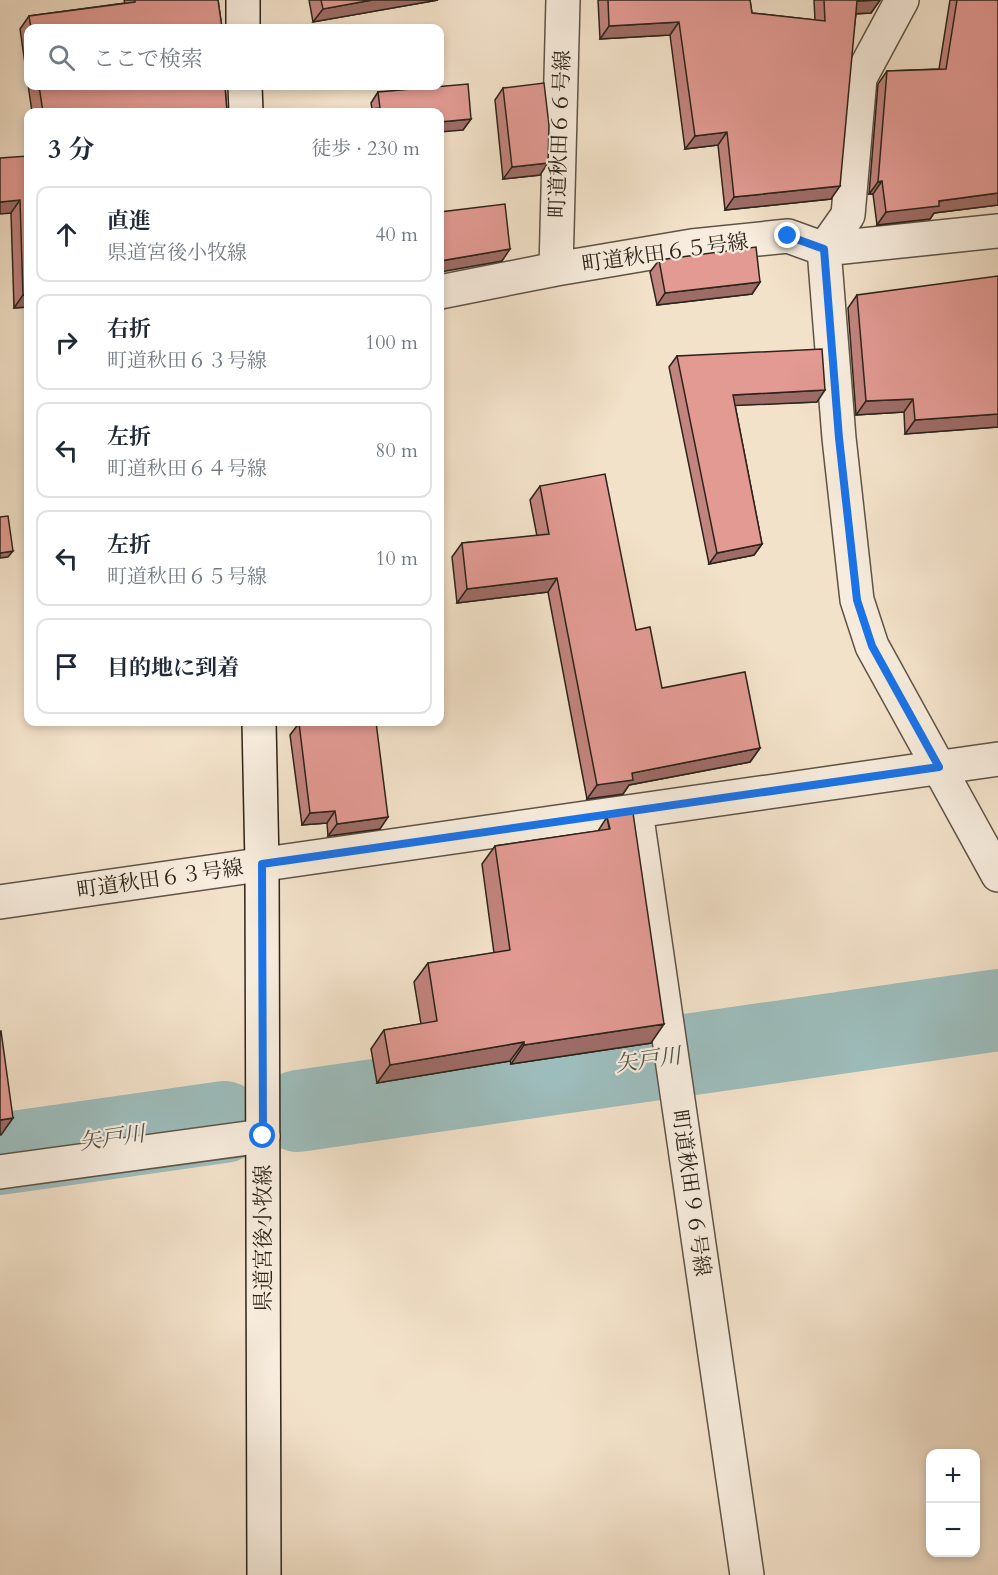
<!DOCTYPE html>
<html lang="ja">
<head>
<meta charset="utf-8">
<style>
  :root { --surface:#fff; --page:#f2f2f3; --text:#1f2937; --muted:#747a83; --line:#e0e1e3 }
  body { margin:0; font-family:Cardo,"Noto Serif JP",serif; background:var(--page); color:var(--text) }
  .controls { position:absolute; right:18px; bottom:18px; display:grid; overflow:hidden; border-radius:12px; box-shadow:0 3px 9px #0003 }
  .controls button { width:54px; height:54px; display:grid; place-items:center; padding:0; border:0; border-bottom:2px solid var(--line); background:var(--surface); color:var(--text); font:30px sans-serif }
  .stop { position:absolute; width:18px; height:18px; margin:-14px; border:4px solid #1a73e8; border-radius:50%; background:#fff }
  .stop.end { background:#1a73e8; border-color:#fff; box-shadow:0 2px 6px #0008 }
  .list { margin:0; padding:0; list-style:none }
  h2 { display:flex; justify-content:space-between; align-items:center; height:78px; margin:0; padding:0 24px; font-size:26px }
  h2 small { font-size:20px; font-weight:400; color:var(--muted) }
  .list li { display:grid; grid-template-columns:39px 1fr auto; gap:18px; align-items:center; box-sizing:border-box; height:96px; margin:0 12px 12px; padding:0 12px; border:2px solid var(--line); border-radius:12px }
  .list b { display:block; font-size:22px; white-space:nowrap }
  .list p { margin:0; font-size:20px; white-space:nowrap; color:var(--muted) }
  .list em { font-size:20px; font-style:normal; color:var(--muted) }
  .icon { flex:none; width:33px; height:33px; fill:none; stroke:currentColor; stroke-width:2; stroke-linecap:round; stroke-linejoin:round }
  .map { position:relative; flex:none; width:998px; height:1575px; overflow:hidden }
  .search { position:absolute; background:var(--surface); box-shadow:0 3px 9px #0003; left:24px; top:24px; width:420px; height:66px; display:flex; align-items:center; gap:15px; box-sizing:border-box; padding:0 21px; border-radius:12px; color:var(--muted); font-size:22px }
  .panel { position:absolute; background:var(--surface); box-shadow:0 3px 9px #0003; left:24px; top:108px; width:420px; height:618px; border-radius:12px }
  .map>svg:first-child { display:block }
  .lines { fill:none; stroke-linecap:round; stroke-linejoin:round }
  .river { stroke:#9dbdbc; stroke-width:82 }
  .street-casing { stroke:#5e5446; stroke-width:36 }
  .secondary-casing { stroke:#2c241a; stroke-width:36 }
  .street { stroke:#f7ecdd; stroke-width:33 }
  .secondary { stroke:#f7ecdd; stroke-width:33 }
  .wall { fill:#c2847e; stroke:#2c241a; stroke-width:1.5 }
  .shaded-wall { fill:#9e6c67; stroke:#2c241a; stroke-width:1.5 }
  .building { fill:#e29a93; stroke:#2c241a; stroke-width:1.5 }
  .route { stroke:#1a73e8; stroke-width:8 }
  .labels { text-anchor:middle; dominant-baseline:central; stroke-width:4.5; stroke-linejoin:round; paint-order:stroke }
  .street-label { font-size:21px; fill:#2c241a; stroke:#f7ecdd }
  .water-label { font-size:22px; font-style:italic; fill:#4e524b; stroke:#f7ecdd }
</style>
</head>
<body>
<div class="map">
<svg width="998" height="1575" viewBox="0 0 998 1575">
  <rect width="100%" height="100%" fill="#f3e2ca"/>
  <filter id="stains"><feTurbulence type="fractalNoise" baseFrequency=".00333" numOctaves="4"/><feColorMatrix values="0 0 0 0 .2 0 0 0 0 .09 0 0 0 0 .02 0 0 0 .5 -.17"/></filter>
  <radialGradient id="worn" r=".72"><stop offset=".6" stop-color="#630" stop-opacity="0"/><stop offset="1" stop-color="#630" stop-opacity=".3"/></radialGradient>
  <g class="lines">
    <path class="river" d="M298 1111 998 1010
      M0 1154 224 1122"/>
    <g class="street-casing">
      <path id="street" d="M902 0 860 78 848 215 824 249 839 438 857 600 872 646 998 875
        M556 269 563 0
        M440 292 556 269 692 246 788 236 824 249 998 231
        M636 811 747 1575
        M0 902 998 759
        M0 1172 263 1136"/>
    </g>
    <g class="secondary-casing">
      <path id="secondary" d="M243 0V28
        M245 86 246 112
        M259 722 262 864 264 1575"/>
    </g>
    <use href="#street" class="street"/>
    <use href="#secondary" class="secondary"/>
  </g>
  <path class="wall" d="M124 0H218L222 28H28V86H225L227 112H32L20 29 29 16 125 3Z
    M309 0H438L313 22Z
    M598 0H750L752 13 815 20 814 0H880L871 13 856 14 831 199 725 210 718 145 685 149 670 35 600 39Z
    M950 0H998V205L934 213 930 219 877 225 873 194H869L878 84 887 71 939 69Z
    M503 88 540 175 503 179 495 100Z
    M378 92 471 119 463 130 372 109 371 103Z
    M28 156V307L14 308 11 213Z
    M659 260 760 282 752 294 657 305 650 272Z
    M857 295 998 427 905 434 904 412 856 415 848 308Z
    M677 356 817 402 735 405 762 544 754 555 709 564 669 367Z
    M540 486 636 630 662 688 760 748 750 762 629 785 623 794 587 799 548 592 457 603 452 557 462 543 537 536 530 500Z
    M299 723 380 829 328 836 327 823 302 825 290 735Z
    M607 817 651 1043 511 1064 510 1061 377 1083 371 1049 384 1030 421 1024 414 982 428 963 494 953 482 864 495 846 598 831Z"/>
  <path class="shaded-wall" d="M372 0H438L313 22 323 9Z
    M880 0 871 13 848 14 857 1Z
    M679 22 670 35 600 39 609 26Z
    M471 119 463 130 440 132V122Z
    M727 132 718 145 685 149 695 136Z
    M548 163 540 175 503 179 512 167Z
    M882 181 873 194H869L878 182Z
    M840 186 831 199 725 210 734 197Z
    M998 193V205L934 213 930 219 877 225 886 212 939 201Z
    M20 200 11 213 0 214V202Z
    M510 249 502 261 440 272V261Z
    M760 282 752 294 657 305 665 293Z
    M28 294V307L14 308 23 295Z
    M825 390 817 402 725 406 733 395Z
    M913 399 904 412 856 415 866 401Z
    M998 414V427L905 434 915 420Z
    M762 544 754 555 709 564 717 553Z
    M13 551 8 557 0 558V553Z
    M557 578 548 592 457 603 467 589Z
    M760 748 750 762 629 785 623 794 587 799 597 785 632 773Z
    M335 811 327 823 302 825 310 813Z
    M388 817 380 829 328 836 337 824Z
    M664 1024 651 1043 511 1064 524 1045Z
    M524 1042 510 1061 377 1083 390 1065Z
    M13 1118 1 1135H0V1120Z"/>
  <path class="building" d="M135 0H218L222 28H31L29 16 135 2Z
    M321 0H372L323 9Z
    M608 0H750L752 13 825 21 824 0H880L857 1 840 186 734 197 727 132 695 136 679 22 609 26Z
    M957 0H998V193L939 201V206L886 212 882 181 878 182 887 71 946 69Z
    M544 83 549 125 548 163 512 167 503 88Z
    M468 84 471 119 440 122V112H346L380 108 378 92Z
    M39 86H225L227 112H43Z
    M28 156V294L23 295 20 200 0 202V158Z
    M505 204 510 249 440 261V212Z
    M756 247 760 282 665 293 659 260Z
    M998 276V414L915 420 913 399 866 401 857 295Z
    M822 349 825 390 733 395 762 544 717 553 677 356Z
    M605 474 636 630 650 627 662 688 745 672 760 748 632 773 633 780 597 785 557 578 467 589 462 543 549 534 540 486Z
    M8 516 13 551 0 553V517Z
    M308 722H376L388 817 337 824 335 811 310 813 299 723Z
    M633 813 664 1024 524 1045V1042L390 1065 384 1030 437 1021 428 963 510 950 495 846 610 829 607 817Z
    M0 1031H1L13 1118 0 1120Z"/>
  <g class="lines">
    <path class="route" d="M263 1136 262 864 939 767 872 646 857 600 839 438 824 249 788 236"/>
  </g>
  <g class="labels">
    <g class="street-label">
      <text transform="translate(560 134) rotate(-88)">町道秋田６６号線</text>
      <text transform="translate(665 253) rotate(-8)">町道秋田６５号線</text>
      <text transform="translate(160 879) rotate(-8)">町道秋田６３号線</text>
      <text transform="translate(691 1193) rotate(82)">町道秋田９６号線</text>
      <text transform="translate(263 1238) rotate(-90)">県道宮後小牧線</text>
    </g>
    <g class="water-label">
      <text transform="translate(648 1060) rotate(-8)">矢戸川</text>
      <text transform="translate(112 1138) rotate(-8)">矢戸川</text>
    </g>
  </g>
  <rect width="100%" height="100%" filter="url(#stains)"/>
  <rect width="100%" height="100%" fill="url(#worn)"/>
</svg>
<div class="controls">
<button>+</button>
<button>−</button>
</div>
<div class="stop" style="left:263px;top:1136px"></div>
<div class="stop end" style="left:788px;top:236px"></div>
<div class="search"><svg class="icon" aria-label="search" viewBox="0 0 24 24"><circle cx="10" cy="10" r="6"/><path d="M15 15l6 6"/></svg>ここで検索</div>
<section class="panel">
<h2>3 分<small>徒歩 · 230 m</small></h2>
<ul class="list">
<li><svg class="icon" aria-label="ahead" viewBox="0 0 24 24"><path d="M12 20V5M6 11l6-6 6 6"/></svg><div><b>直進</b><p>県道宮後小牧線</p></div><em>40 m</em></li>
<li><svg class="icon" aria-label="right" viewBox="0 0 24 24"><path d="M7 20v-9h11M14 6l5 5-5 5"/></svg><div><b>右折</b><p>町道秋田６３号線</p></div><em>100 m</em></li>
<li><svg class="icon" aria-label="left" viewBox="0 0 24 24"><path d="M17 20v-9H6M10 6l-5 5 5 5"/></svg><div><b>左折</b><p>町道秋田６４号線</p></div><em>80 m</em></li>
<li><svg class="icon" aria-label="left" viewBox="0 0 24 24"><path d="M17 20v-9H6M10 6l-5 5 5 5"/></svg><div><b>左折</b><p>町道秋田６５号線</p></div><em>10 m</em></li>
<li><svg class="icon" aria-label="arrive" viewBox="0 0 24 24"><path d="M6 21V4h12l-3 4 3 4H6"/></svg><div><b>目的地に到着</b></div></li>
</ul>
</section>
</div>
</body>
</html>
